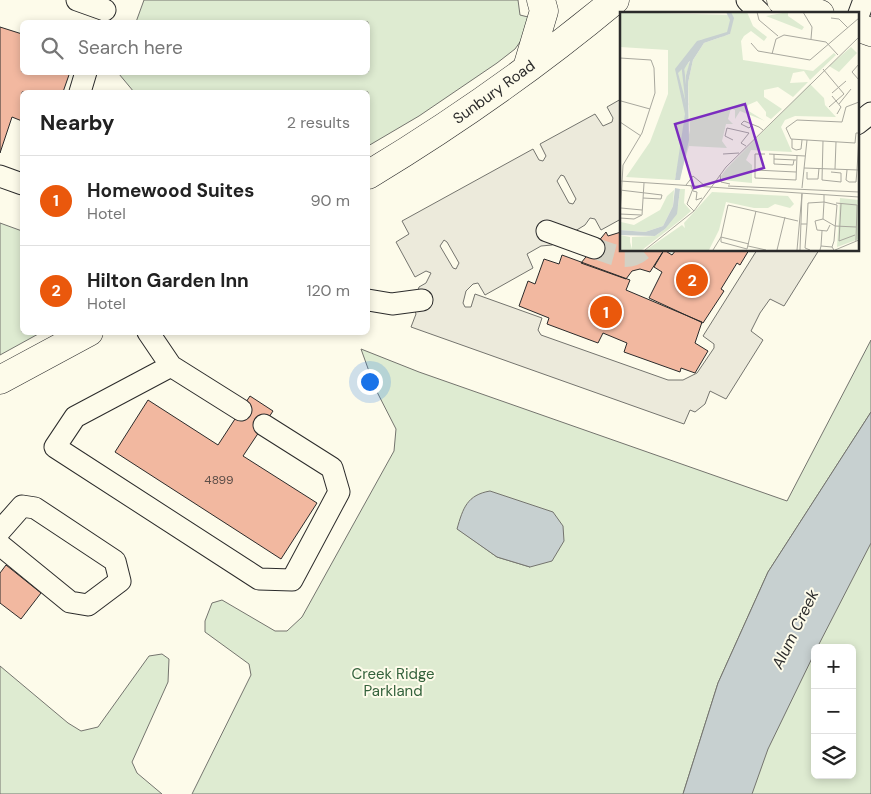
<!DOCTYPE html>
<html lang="en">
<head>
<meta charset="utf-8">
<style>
  :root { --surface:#fff; --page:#f6f6f6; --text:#222; --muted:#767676; --line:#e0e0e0; --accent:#ea580c }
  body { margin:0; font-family:"DM Sans",sans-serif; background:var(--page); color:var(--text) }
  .controls { position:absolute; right:15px; bottom:15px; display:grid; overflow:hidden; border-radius:8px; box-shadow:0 2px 8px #0003 }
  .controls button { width:45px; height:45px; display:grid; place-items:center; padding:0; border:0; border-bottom:1px solid var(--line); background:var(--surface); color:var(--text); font:25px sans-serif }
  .you { position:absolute; left:369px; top:381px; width:18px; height:18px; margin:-12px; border:4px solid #fff; border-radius:50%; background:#1a73e8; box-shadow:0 0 0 8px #1a73e833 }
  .badge { display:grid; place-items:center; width:32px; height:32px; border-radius:50%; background:var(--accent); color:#fff; font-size:16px; font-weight:700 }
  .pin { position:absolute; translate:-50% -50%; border:2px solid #fff; box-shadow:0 1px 5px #0006 }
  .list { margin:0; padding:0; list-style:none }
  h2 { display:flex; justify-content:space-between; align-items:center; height:65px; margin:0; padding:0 20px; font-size:21px }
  h2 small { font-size:16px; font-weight:400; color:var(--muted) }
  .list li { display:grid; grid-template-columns:32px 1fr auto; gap:15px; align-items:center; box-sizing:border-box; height:90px; padding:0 20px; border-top:1px solid var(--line) }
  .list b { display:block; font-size:19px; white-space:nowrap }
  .list p { margin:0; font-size:16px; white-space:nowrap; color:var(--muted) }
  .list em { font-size:16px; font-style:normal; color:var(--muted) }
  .icon { flex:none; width:28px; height:28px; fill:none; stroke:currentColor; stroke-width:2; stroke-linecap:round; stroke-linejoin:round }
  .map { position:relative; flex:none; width:871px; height:794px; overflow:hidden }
  .search { position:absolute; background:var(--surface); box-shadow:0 2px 8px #0003; left:20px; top:20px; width:350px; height:55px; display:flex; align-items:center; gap:12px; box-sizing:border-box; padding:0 18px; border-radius:8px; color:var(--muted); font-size:19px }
  .panel { position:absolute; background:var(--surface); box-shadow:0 2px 8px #0003; left:20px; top:90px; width:350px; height:245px; border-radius:8px }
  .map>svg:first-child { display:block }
  .green { fill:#deebd1; stroke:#74746e; fill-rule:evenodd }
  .parking { fill:#eceadb; stroke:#74746e; fill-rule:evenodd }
  .water { fill:#c7d0d0; stroke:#74746e }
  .building { fill:#f2b8a0; stroke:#2b2b2b }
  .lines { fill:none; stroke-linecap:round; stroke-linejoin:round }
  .minor-tunnel { stroke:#d3d1c4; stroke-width:21; stroke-dasharray:21 11; stroke-linecap:butt }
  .minor-casing { stroke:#2b2b2b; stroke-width:23 }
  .major-casing { stroke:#2b2b2b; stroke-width:29 }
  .minor { stroke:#fdfbea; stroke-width:21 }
  .major { stroke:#fdfbea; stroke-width:28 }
  .labels { text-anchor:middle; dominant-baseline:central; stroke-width:4; stroke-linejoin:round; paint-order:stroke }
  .number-label { font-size:12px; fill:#5d4e48 }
  .street-label { font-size:15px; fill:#2b2b2b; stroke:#fdfbea }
  .park-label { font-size:15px; fill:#34623c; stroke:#fdfbea }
  .water-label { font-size:16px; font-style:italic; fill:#2b2b2b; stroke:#fdfbea }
  .inset-river { fill:none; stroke:#c7d0d0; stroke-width:2.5 }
  .inset-road { fill:none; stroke:#a9a89e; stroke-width:1 }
  .view { fill:#7b2cbf; fill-opacity:0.15; stroke:#7b2cbf; stroke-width:2.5 }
  .inset-edge { fill:none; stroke:#2b2b2b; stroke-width:2.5 }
</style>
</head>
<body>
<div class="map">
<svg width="871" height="794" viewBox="0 0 871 794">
  <rect width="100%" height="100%" fill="#fdfbea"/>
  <path class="green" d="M144 0H518L520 15 532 18 525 35 515 49 497 63 419 116 368 146V92H134L119 74 368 72V22H136Z
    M0 223 22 231V332L40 333 0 355Z
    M871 340V412L768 572 718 683 683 794H192L251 675 249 664 205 632V621L212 603 222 600 275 631H287L302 617 394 451 396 429 375 388 361 349 419 372 787 501ZM458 529 530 567 497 557Z
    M871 486V794H724ZM815 648H852V775H815Z
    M162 654 169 659 168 682 132 762 137 773 162 794H0V666L68 723 81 731 98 727 149 656Z"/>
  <path class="parking" d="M621 99V219L601 230 595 219 590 218 585 225 552 245 541 246 527 254 533 268 485 295 478 283 473 284 466 291 463 303 465 307H471L475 294 542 318 538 330 541 335 668 380H683L697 373 714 348V344L703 336 757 250H819L784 306 770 299 760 313 751 331 763 340 726 399 710 391 705 404 695 412 690 410 684 424 411 327 416 314 415 311H412L419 287 426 283 431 273 426 271 415 277 396 242 409 234 402 221 533 149 539 160 543 161 546 156 540 144 595 114 603 126 612 122 613 118 607 107ZM561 175 564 176 576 199 573 204 569 203 557 181ZM444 240 447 242 459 263 456 269 453 268 440 246Z"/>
  <path class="water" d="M871 412V543L817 648H815V652L768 749 752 794H683L718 683 768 572Z
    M490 491 553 512 563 526 564 541 552 561 530 567 497 557 457 529C463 508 467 495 490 491Z"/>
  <path class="building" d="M0 27 22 34V72H70L63 92H22V121L12 117 0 153Z
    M606 232 608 236 621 232V250H664L650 272 640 269 632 271 626 279 581 263Z
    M664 250 672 255 676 250H749L740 265 737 263 721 289 724 291 703 323 649 298 662 272 654 267Z
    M562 255 630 280 626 290 702 322 695 343 708 351 695 373 681 368 680 372 624 352 627 343 603 333 598 343 547 324 549 318 519 306 528 281 535 284 544 259 559 264Z
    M250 396 273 411 243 456 317 503 281 559 115 452 148 400 218 445Z
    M6 565 41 593 21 619 0 603V573Z"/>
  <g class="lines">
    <path class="minor-tunnel" d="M594 248C610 253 627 263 642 250"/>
    <g class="minor-casing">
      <path id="minor" d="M77 0 105 10
        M747 0 761 14
        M857 19 864 0
        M80 92 86 72
        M857 124 871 113
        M0 176 22 184
        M547 231 594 248
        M368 300 392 304 422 300
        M148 332 171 366 75 417 55 447 259 579 292 580 339 492 332 468 264 425
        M171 366 241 410
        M0 531 22 506 35 508 115 561 120 581 88 605 70 602 0 545"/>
    </g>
    <g class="major-casing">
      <path id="major" d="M781 0 820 14
        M857 27 871 32
        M527 68 544 11 541 0
        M368 175C454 123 537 65 615 0
        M0 380 89 332"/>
    </g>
    <use href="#minor" class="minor"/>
    <use href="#major" class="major"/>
  </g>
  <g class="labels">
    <g class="number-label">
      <text x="219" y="480">4899</text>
    </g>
    <g class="street-label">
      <text transform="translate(494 92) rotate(-36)">Sunbury Road</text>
    </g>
    <g class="park-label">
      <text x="393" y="674">Creek Ridge<tspan x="393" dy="17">Parkland</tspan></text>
    </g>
    <g class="water-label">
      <text transform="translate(795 629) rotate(-64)">Alum Creek</text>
    </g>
  </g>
  <g transform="translate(620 12)">
    <rect width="239" height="239" fill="#fdfbea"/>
    <path d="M0 0 111 3 110 18 105 24 80 28 67 52 71 49 66 63 68 99 55 168 6 165 30 130 48 82V38L0 35ZM111 0H127L133 14 147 25 144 29 131 19 124 24 121 29 123 48 193 59 214 41 216 43 190 68 184 59 173 61 170 71 188 70 173 85 158 75 144 78V85L162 97 151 107 146 104V100L137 89 128 93 127 98 145 109 120 99 115 107V98L111 96 108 107 113 112H106L102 129 107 136 69 134 60 165 70 118 68 71 73 48 84 31 110 22ZM168 0V4L184 15 182 18 146 4ZM231 35 237 41 219 60 209 54ZM190 72 204 86 205 93 216 105 175 104 165 108 161 115 172 140 131 138 126 148 132 153V171L102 168 101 164 107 156ZM60 177H65L64 191 71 199 62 207 22 238H0V223L10 225V230L12 237V225L35 224 45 217 58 194ZM54 178 53 194 43 214 25 220 0 218 1 210 14 213 40 198 47 184ZM92 180 168 184 174 192 170 196 155 192 148 196H134L106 190 99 218 89 238H26L62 213 65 216 64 211ZM220 186 239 188V227L217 235Z" fill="#deebd1"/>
    <path d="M106 0H111L114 6 110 22 84 31 73 48 68 71 69 128 60 168H55L65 102 55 57 77 29 107 20 110 8ZM70 49 66 63V91L58 61ZM55 176 60 177 57 202 45 217 35 224 0 223V218L25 220 43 214 53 194Z" fill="#c7d0d0" fill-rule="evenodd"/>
    <path class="inset-river" d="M67 93 63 57 67 50"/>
    <path class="inset-road" d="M137 0 139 8 158 24M183 0 192 15 191 27M211 6 219 7 228 16M131 31 138 39 190 48 239 6M152 42 156 27 164 23 206 30 218 43M0 46 31 48M239 52 232 60 239 68M203 57 224 82 209 95M212 81 226 69M212 84 221 95 217 102M1 89 30 97M239 90 226 95 222 110 177 108 166 116 171 127 235 131 236 121H239M219 92 231 77M0 110 21 124M132 113 129 116 121 112 124 109 139 115 143 118M172 127V136L176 138 181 137 182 128M113 128 105 124 107 116 129 121 121 131 126 134M203 129 202 168 221 170V161L211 160M103 142 119 141M145 142H135V166L176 168 177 144M149 142 185 144M154 142V152L173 153 174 148M154 147 176 148M184 156 239 158M215 157 216 130M135 158 176 160M227 158 226 168 229 170H236L237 158M237 158 239 124M187 160V167H198L199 156M100 163 101 170 110 172M0 169 239 185M24 171 22 203 14 207 0 206 3 153 22 121 35 81 34 56 31 48M66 173 73 164 85 174M71 174 73 179 77 180 76 188 82 186M74 174 67 192 74 199M108 174 239 180M182 176 187 128M0 178 42 183 41 187 23 186M216 191 237 193 236 229M221 192 219 229 235 223M1 196 22 198M0 202 21 203M203 207 195 209 197 218 207 219 210 213M181 212H187L185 236 190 238M187 212 188 191 204 190V183M215 214 236 215M129 232 101 225 108 193 178 209M128 234 146 238M201 234 202 219M212 235 214 229 217 193 204 190 203 207 215 214M127 237 136 199M25 238 74 199 106 155 239 25M93 238 101 225V230L127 237M157 238 165 205M177 238 182 182M180 238 182 181M200 238 201 234 212 235 214 238M215 238 239 228"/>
    <path class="view" d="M125 92 144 156 74 176 55 112Z"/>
    <rect width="239" height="239" class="inset-edge"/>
  </g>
</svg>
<div class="controls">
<button>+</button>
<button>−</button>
<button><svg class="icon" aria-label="layers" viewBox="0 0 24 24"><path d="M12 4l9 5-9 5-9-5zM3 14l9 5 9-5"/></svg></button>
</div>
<div class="you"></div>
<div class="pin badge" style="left:606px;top:312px">1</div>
<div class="pin badge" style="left:692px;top:280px">2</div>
<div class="search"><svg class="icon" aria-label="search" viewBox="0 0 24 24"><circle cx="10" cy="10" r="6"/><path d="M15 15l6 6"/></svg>Search here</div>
<section class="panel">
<h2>Nearby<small>2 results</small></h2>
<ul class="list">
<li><span class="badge">1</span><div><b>Homewood Suites</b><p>Hotel</p></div><em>90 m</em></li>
<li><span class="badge">2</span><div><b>Hilton Garden Inn</b><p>Hotel</p></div><em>120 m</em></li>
</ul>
</section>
</div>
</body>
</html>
